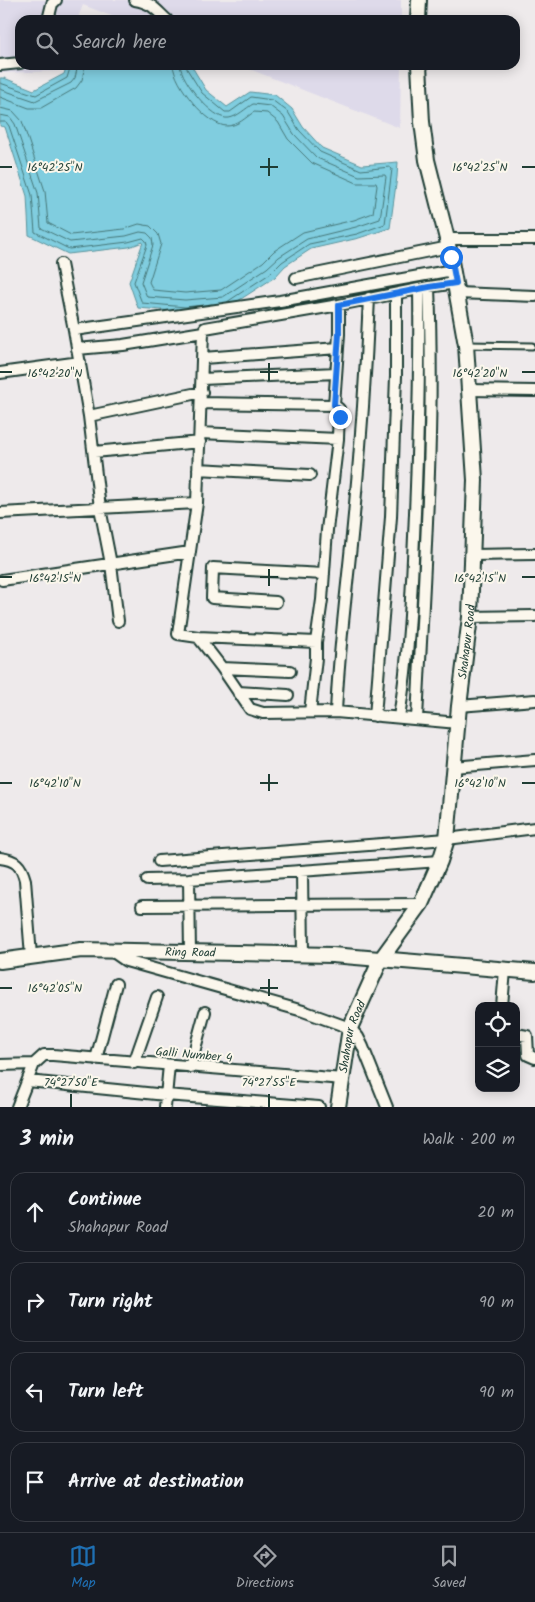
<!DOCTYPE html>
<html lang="en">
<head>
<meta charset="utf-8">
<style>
  :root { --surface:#171b24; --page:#20242c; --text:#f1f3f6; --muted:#9ea1a6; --line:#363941; --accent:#1f6fb2 }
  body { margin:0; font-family:Kalam,sans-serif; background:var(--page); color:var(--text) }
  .controls { position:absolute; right:15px; bottom:15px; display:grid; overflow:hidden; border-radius:10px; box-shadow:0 2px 12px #0003 }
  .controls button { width:45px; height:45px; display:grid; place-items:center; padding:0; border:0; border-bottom:1px solid var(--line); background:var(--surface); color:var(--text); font:25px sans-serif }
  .stop { position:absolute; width:15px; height:15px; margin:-11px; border:4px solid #1a73e8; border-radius:50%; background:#fff }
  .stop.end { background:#1a73e8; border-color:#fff; box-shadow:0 1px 5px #0008 }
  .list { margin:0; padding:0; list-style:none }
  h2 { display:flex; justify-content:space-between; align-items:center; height:65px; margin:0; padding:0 20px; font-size:21px }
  h2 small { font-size:16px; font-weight:400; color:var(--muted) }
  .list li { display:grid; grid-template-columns:32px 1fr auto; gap:15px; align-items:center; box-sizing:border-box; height:80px; margin:0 10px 10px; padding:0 10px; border:1px solid var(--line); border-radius:15px }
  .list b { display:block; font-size:19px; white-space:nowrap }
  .list p { margin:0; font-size:16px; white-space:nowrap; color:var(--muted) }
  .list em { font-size:16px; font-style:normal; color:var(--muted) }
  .icon { flex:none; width:28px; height:28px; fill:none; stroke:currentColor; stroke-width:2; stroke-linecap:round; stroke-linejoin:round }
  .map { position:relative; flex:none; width:535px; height:1107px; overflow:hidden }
  .search { position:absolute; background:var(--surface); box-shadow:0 2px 12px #0003; left:15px; right:15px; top:15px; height:55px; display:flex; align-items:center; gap:12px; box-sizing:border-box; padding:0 18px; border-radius:15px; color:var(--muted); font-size:19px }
  .sheet { height:425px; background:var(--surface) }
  nav { display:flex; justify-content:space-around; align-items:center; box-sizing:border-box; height:70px; border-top:1px solid var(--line); background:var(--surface); font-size:14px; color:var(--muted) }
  nav a { display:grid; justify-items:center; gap:2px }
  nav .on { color:var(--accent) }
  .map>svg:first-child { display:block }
  .built { fill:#dedaea }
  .water { fill:#80cddf; stroke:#59939b }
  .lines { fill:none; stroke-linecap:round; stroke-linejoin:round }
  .shore { stroke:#467778; stroke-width:1 }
  .service-casing { stroke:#1f3d34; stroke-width:9 }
  .minor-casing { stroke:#1f3d34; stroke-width:14 }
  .secondary-casing { stroke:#1f3d34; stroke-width:18 }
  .service { stroke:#fbf7ec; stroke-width:5 }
  .minor { stroke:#fbf7ec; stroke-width:10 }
  .secondary { stroke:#fbf7ec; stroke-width:14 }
  .route { stroke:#1a73e8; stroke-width:6 }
  .ticks { fill:none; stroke:#1f3d34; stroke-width:2 }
  .labels { text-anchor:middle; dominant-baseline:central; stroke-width:4; stroke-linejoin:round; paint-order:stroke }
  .street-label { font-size:12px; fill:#1f3d34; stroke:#fbf7ec }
  .ticks-label { font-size:12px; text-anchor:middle; fill:#1f3d34; stroke:#fbf7ec; stroke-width:4; stroke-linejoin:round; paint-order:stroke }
</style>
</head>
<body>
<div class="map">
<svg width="535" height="1107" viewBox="0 0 535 1107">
  <rect width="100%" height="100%" fill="#eeeaeb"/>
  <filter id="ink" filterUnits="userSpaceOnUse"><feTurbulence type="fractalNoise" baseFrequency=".02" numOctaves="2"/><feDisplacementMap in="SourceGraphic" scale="10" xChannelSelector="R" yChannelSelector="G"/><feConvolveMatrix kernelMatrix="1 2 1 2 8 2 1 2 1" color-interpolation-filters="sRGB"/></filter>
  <g filter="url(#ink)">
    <path class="built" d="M0 0H401V20H122L83 5 77 20H20V65H60L58 71 0 73Z
      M239 65H401L400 128Z"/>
    <path class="water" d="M67 65H191L206 90 227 107 250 92 275 95 292 109 303 127 322 148 362 165 398 162 397 177 390 228 359 238 311 249 285 266 275 277 227 308 185 312 138 308 129 282 143 242 129 247 68 254 29 235 27 196 5 127 0 126V78H4L34 90 64 74Z"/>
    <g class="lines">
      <path class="shore" d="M187 65V69L202 93 225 112H230L251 97 272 100 288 112 299 130 320 152 361 170 390 167 392 169 385 224 357 234 309 244 282 262 271 273 227 302
        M0 83 36 95 67 78 71 65
        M0 89 35 101 71 83 75 78 78 65
        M0 97 29 108H41L76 88 82 80 85 65
        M0 108 13 111 22 121 45 191 48 223 71 235 124 229 139 224 150 226 158 234 161 244 149 282 153 290 185 293 221 290 263 262 274 251 303 232 354 220 373 213 377 186 376 183H357L312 163 288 139 278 122 267 113 254 112C246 117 238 126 227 126 207 126 174 84 173 65
        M0 115 10 117 15 124 38 193 41 228 70 242 126 236 140 232 147 233 152 238 153 245 141 282 147 297 185 300 223 297 267 268 279 257 307 239 356 227 380 219 386 177 385 175 359 176 317 158 294 134 283 116 270 106 253 104C246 108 237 117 229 118 213 121 181 80 180 65
        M0 122H6L9 126 32 195 35 232 69 249 128 242 143 238 146 241 147 245 134 282 142 303 185 307 212 304"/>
      <g class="service-casing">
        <path id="service" d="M467 345 532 346"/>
      </g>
      <g class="minor-casing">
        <path id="minor" d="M135 0C152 3 155 9 167 20
          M48 20 52 4 56 0
          M0 65 20 63
          M447 239H535
          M61 264 74 330 89 416 100 508 111 564 118 621
          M296 278 449 247
          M456 283 429 287 339 305 205 328 203 332 197 503 178 634 198 637 222 668 250 709 263 713 336 712 458 723
          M457 293 535 296
          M74 330 280 301 453 270
          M77 349 123 345 203 332
          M203 358 338 348
          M0 373 80 362
          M202 379 336 373
          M469 390 535 391
          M201 403 334 405 339 409 338 439 327 530 322 600 316 642V658L310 712
          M334 405 339 334V305
          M89 416 202 392
          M200 433 338 439
          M94 452 200 442
          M198 469 310 475
          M0 513 197 503
          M473 555 535 554
          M2 580 190 552
          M276 602 212 598 213 568 324 574
          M470 617 535 616
          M198 637 316 642
          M222 668 290 671
          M238 692 288 695
          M459 706 535 700
          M336 712C339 646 348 581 354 515 361 443 366 370 369 298
          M375 716 391 517 396 376V294
          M399 717C410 650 412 582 415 513 418 438 420 364 419 289
          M417 719C424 575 435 431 429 287
          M453 767 535 760
          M0 858C16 860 21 865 25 880L31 956
          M159 861 447 839 535 828
          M302 871 303 955
          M189 879 190 953
          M147 880 189 879 440 861
          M142 906 421 904
          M113 952 126 961 303 1011 350 1028 358 1037 363 1047 387 1107
          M502 1006 505 970
          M516 1034 527 1036 528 1055 535 1058
          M96 1059 116 984
          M134 1063 157 997
          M0 1065 34 1064
          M190 1067 205 1012
          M28 1081 166 1095 319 1107
          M17 1107 34 1064 44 1055H53L343 1079
          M165 1107 169 1065"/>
      </g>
      <g class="secondary-casing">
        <g id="secondary">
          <path d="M418 20 419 0"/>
          <path id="s1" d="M0 961 81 950 332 955 535 972"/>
          <path id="s2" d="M338 1107 350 1028 381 959 421 904 440 861 447 839 459 706 470 617 475 480 466 345 447 239 427 160 422 122 419 65"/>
        </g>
      </g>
      <use href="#service" class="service"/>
      <use href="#minor" class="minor"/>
      <use href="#secondary" class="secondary"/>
    </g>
  </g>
  <g class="lines" filter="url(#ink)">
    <path class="route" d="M340 417 339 409 334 405 339 334V305L429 287 456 283 451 257"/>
  </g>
  <path class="ticks" d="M269 158V176M0 167H12M260 167H278M522 167H535M269 363V381M0 372H12M260 372H278M522 372H535M269 569V586M0 577H12M260 577H278M522 577H535M269 774V791M0 783H12M260 783H278M522 783H535M269 979V996M0 988H12M260 988H278M71 1094V1107M269 1094V1107"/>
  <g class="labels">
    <g class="street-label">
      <text stroke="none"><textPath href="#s2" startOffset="492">Shahapur Road</textPath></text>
      <text stroke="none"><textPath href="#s1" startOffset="191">Ring Road</textPath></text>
      <text stroke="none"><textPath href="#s2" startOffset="72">Shahapur Road</textPath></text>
      <text transform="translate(194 1055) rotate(5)">Galli Number 4</text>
    </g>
  </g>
  <g class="ticks-label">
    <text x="55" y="171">16°42'25"N</text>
    <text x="480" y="171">16°42'25"N</text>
    <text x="55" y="377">16°42'20"N</text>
    <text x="480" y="377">16°42'20"N</text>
    <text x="55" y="582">16°42'15"N</text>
    <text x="480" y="582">16°42'15"N</text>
    <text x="55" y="787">16°42'10"N</text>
    <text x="480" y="787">16°42'10"N</text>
    <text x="55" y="992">16°42'05"N</text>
    <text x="71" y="1086">74°27'50"E</text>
    <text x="269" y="1086">74°27'55"E</text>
  </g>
</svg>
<div class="controls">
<button><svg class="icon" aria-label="locate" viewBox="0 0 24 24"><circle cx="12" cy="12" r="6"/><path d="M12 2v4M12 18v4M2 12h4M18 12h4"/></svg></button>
<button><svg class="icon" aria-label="layers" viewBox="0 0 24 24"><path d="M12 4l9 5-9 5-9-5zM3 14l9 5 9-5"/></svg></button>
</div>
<div class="stop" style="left:451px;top:257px"></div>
<div class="stop end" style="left:340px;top:417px"></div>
<div class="search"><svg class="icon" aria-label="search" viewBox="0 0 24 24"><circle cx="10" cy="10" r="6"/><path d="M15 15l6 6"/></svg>Search here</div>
</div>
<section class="sheet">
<h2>3 min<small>Walk · 200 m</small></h2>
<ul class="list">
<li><svg class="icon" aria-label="ahead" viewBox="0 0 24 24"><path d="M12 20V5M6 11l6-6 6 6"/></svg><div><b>Continue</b><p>Shahapur Road</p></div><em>20 m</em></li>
<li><svg class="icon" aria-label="right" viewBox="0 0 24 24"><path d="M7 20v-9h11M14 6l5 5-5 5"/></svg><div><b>Turn right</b></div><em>90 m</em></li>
<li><svg class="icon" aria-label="left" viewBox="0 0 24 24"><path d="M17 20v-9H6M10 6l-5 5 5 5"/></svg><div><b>Turn left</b></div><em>90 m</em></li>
<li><svg class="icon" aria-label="arrive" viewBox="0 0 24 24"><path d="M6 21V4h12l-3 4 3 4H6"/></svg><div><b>Arrive at destination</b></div></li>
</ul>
</section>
<nav>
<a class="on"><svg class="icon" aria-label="map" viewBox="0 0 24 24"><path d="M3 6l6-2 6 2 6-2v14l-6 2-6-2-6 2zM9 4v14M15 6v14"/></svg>Map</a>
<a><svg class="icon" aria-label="directions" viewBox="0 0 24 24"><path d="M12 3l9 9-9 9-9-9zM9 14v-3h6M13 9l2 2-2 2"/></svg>Directions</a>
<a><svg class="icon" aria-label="saved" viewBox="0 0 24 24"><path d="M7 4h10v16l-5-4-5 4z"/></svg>Saved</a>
</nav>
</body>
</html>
